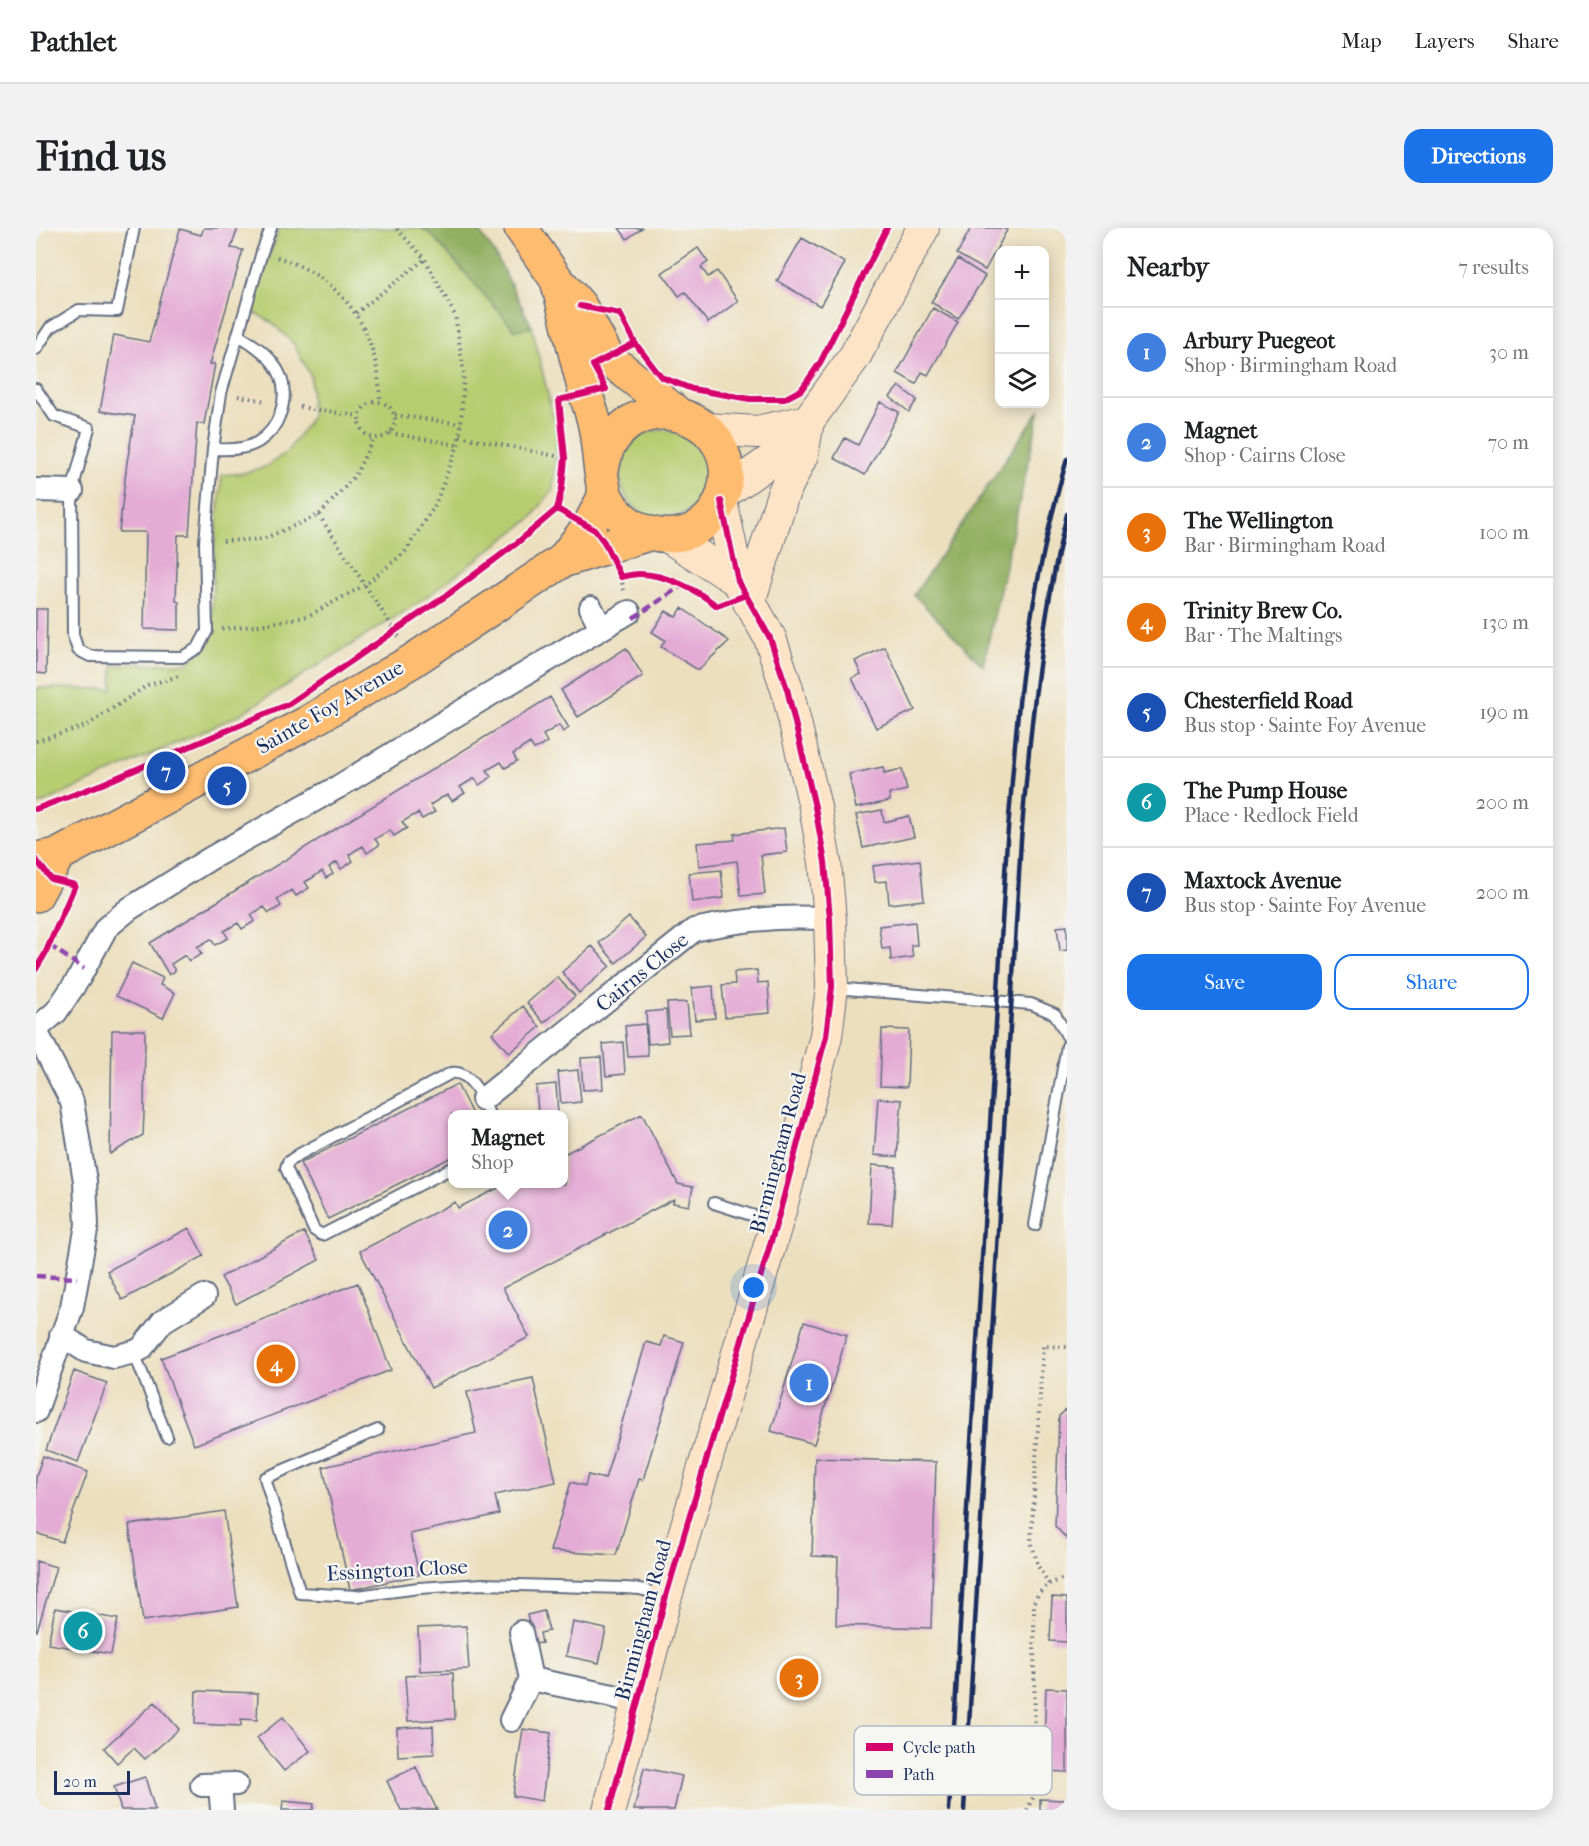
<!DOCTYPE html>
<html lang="en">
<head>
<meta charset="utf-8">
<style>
  :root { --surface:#fff; --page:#f2f2f2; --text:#202124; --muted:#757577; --line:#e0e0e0; --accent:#1a73e8 }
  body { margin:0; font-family:"IM FELL French Canon",serif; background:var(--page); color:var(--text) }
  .controls { position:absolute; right:18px; top:18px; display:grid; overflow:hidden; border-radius:12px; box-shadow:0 3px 15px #0003 }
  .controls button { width:54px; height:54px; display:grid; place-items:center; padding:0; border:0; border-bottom:2px solid var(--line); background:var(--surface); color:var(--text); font:30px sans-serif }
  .scale { position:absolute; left:18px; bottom:15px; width:76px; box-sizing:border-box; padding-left:6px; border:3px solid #1b2f5e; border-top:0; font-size:16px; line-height:21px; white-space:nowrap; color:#1b2f5e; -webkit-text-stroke:4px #f6f6f2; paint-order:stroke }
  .you { position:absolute; left:718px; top:1060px; width:21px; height:21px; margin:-15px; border:4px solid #fff; border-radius:50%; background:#1a73e8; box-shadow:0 0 0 9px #1a73e833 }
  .badge { display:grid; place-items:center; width:39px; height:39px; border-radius:50%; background:var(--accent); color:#fff; font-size:20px; font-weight:700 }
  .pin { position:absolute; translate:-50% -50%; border:3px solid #fff; box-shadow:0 2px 6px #0006 }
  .popup { position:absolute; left:412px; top:882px; width:120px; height:78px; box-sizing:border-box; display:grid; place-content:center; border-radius:12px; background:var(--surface); filter:drop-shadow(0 2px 4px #0005); font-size:20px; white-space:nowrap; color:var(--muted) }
  .popup b { font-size:22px; color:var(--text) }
  .popup::after { content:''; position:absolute; left:50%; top:100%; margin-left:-12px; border:12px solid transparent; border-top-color:var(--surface) }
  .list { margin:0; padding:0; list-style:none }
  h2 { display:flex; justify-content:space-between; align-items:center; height:78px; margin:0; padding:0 24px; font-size:26px }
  h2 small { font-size:20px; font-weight:400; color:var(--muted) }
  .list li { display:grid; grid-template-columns:39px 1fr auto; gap:18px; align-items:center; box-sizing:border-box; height:90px; padding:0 24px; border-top:2px solid var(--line) }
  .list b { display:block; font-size:22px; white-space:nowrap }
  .list p { margin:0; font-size:20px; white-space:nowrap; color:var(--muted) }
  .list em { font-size:20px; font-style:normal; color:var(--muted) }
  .actions { display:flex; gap:12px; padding:18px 24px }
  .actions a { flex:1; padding:14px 0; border:2px solid var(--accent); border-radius:18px; text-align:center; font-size:21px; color:var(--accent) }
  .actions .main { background:var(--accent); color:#fff }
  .icon { flex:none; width:33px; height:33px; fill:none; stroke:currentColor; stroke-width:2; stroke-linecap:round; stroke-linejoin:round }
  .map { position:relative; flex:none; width:1031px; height:1582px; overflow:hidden; border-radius:18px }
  header { display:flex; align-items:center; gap:36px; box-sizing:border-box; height:84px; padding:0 30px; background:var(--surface); border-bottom:2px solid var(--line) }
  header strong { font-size:28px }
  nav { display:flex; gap:33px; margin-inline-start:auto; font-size:21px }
  .intro { display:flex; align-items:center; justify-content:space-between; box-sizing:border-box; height:144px; padding:0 36px }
  h1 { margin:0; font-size:42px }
  .button { padding:15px 27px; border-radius:18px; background:var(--accent); color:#fff; font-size:21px; font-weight:700 }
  main { display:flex; gap:36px; padding:0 36px }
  aside { flex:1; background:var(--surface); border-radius:18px; box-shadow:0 3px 15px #0003 }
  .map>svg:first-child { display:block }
  .green { fill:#b8cc70; stroke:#6a7e67; stroke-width:1.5 }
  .forest { fill:#92b062; stroke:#567060; stroke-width:1.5 }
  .building { fill:#e4acd5 }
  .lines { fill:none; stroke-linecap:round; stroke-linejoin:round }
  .lane-casing { stroke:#646d80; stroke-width:14 }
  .street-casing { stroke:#646d80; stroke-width:26 }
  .secondary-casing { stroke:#646d80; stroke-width:34 }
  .highway-casing { stroke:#646d80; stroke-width:36 }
  .path { stroke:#646d80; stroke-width:4; stroke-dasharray:1.5 4.5; stroke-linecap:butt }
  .lane { stroke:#fff; stroke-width:10 }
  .street { stroke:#fff; stroke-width:22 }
  .secondary { stroke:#fee4c6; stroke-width:32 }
  .highway { stroke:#fdbc70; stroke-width:33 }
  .rail { stroke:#1b2f5e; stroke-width:4.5 }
  .quiet { stroke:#8e44ad; stroke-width:4.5; stroke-dasharray:9 4.5; stroke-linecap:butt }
  .cycleway-casing { stroke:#f6f6f2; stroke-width:10 }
  .cycleway { stroke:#d6006c; stroke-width:6 }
  .labels { text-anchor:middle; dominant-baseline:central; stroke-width:4.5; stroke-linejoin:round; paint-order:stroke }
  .street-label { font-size:21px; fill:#1b2f5e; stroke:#f6f6f2 }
  .key { fill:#f6f6f2; stroke:#b4bac6; stroke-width:1.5 }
  .key-label { font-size:16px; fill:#1b2f5e }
</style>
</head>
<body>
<header>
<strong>Pathlet</strong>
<nav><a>Map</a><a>Layers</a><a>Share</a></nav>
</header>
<div class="intro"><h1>Find us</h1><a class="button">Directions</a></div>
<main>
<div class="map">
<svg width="1031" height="1582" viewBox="0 0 1031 1582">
  <rect width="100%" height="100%" fill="#f6f6f2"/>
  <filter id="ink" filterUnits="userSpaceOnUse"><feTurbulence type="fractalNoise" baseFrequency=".0167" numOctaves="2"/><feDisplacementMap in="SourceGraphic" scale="12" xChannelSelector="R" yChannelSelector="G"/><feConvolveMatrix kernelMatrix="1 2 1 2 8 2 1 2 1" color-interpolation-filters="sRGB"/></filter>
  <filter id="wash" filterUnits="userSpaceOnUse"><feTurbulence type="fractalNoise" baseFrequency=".008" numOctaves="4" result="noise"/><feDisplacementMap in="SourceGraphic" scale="24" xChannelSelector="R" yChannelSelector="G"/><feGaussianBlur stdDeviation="1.35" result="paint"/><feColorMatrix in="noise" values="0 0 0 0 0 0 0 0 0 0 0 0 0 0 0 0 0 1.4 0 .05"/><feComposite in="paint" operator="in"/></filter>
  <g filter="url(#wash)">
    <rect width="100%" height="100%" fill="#ecdfbe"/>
    <path class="green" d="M243 0H385L396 7 479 102 496 99 521 205 517 261 496 290 385 373 203 487 0 578V460L76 461 77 437 151 435 175 414 178 325 186 247 207 245 229 239 251 224 275 190V149L257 115 235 94 215 83Z
      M584 246a44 44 0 1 1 88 0a44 44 0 1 1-88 0Z"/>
    <path class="forest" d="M385 0H441L459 26 496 99 479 102 396 7Z
      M1004 181 947 438 878 367Z"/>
    <g id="blocks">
      <path class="building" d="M168 0H202L195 20 207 22 174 136H179L168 196 161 195 153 307H142L140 373 143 374V402L108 401 110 304H83L91 234 99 188 64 183 78 107 113 114 144 1 165 7Z
        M583 0H606L591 11Z
        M935 0H967L971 2 949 42 921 26Z
        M766 10 809 35 784 78 741 53Z
        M662 20 672 34 665 39 672 49 681 43 702 73 672 95 649 64 643 68 626 45Z
        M922 31 949 48 922 91 895 74Z
        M897 80 922 94 892 147 886 144 880 156 861 145Z
        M863 158 881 172 873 184 854 169Z
        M844 174 863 184 829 247 798 230 809 210 822 217Z
        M646 380 693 413 662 442 625 419 629 412 616 404 630 383 640 389Z
        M0 381H11L10 446 0 445Z
        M849 419 879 482 840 500 816 450 825 446 819 433Z
        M590 420 607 448 542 489 525 462Z
        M514 469 533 500 527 504 523 497 507 507 511 514 505 518 498 521 494 515 477 526 481 533 476 536 469 540 465 534 451 542 455 549 443 557 439 550 432 554 424 559 429 565 416 573 412 567 405 570 394 577 399 584 386 591 382 585 373 590 366 594 371 600 358 608 354 602 339 611 343 617 331 625 327 618 320 622 313 627 317 633 305 641 301 634 293 639 297 646 290 650 286 643 276 650 269 654 273 660 260 668 256 662 249 666 241 671 245 678 233 685 228 679 221 683 215 687 219 693 206 701 202 695 188 703 192 710 179 717 175 711 161 719 166 726 153 733 149 727 135 736 139 743 133 747 114 715Z
        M847 539 848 545 866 541 871 562 853 566 854 573 820 580 813 546Z
        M846 582 848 594 873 588 878 609 827 620 820 587Z
        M748 600 751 624 725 627 729 666 705 668 701 633 663 638 661 615 699 612 698 606Z
        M884 632 888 672 853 676 851 653 839 654 837 638Z
        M685 642 688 670 656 674 653 645Z
        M593 689 610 709 580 735 563 715Z
        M879 694 881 717H875L877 729 855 732 854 720 846 721 843 698Z
        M1031 698V722L1024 723 1021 699Z
        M556 718 574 738 543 765 526 744Z
        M96 735 127 750 124 757 139 765 127 790 80 768Z
        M721 742 722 755 732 754 734 785 689 789 686 757 699 756 698 744Z
        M521 749 539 768 508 795 491 775Z
        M677 758 679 790 659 792 656 760Z
        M651 774 654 806 634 807 631 775Z
        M487 778 504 799 473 825 456 805Z
        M630 782 632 814 612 816 610 784Z
        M609 796 612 828 592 829 589 798Z
        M846 801 873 802 871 859 844 858Z
        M76 802H109L108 886 107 907 74 926Z
        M587 814 589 846 570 848 567 816Z
        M565 829 567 861 547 862 545 830Z
        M542 842 545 874 525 876 522 844Z
        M421 856 436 886H416V929L292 991 264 935Z
        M520 856 522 886H502L500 858Z
        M842 870 866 872 861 929 838 927Z
        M606 886 642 956 657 959 653 978 637 975 638 971 467 1060 493 1109 395 1160 324 1023 419 974 422 980 470 956H528V926Z
        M836 937 860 939 856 996 833 995Z
        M153 1000 168 1028 86 1072 71 1043Z
        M268 1004 283 1032 200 1076 185 1049Z
        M322 1055 355 1142 158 1217 125 1130Z
        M768 1094 811 1107 778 1216 735 1203Z
        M628 1108 648 1114 607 1252 603 1251 580 1327 514 1323 535 1254 549 1258 552 1247 569 1251 610 1114 625 1118Z
        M38 1143 71 1155 42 1234 10 1222Z
        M497 1150 520 1254 459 1267 463 1286 374 1306 383 1347 314 1362 287 1239 440 1205 431 1164Z
        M1031 1181V1311L1019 1298 1023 1188Z
        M7 1228 52 1244 26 1314 0 1305V1248Z
        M779 1230 900 1234 895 1400 800 1397 802 1329 776 1328Z
        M188 1283 202 1379 107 1393 93 1297Z
        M0 1333 20 1339 1 1403H0Z
        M1016 1369 1031 1370V1414L1014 1413Z
        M19 1380 82 1391 75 1426 12 1416Z
        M508 1383 513 1403 504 1405 506 1415 498 1416 491 1387Z
        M537 1394 570 1401 563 1435 530 1428Z
        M430 1398 433 1441 384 1443 382 1400Z
        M417 1445 419 1491 372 1493 369 1448Z
        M1010 1460 1031 1461V1544L1007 1543Z
        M160 1463 222 1465 221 1492 205 1491V1498L159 1496Z
        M119 1474 143 1501 109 1531 98 1520 81 1535 68 1520Z
        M247 1489 274 1523 248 1543 221 1510Z
        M397 1498 398 1526 362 1528 361 1500Z
        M487 1501 515 1505 506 1573 477 1568Z
        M380 1539 401 1582H365L351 1553Z
        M608 1540 646 1548 638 1582H598Z
        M109 1549 119 1582H85L78 1559Z
        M1004 1571 1028 1572V1582H1004Z
        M247 1573 278 1576 277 1582H246Z"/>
    </g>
  </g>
  <g filter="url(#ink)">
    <use href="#blocks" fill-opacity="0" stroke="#646d80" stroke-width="1.5"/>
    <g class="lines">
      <g class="lane-casing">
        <path id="lane" d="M0 121 14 100 43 82 81 83 98 0
          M0 161 18 188 53 200 36 263 37 407 42 422 54 428 146 429 162 420 171 403 169 314 177 221 185 165 226 24 235 0
          M177 221C192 222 209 222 222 214 243 201 253 172 245 149 237 129 219 117 202 107
          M798 760 995 776 1019 786 1031 808
          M416 940 286 1007 278 1002 250 940 252 934 262 927 415 845C435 842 447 871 453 886
          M678 975 737 994
          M999 997 1031 818
          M98 1124 131 1209
          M342 1202 229 1250 264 1365 321 1368 383 1360 447 1356 588 1360 604 1361 626 1367"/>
      </g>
      <g class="street-casing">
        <path id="street" d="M0 262 36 263
          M555 380 565 400
          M0 801 20 784 43 750 70 700 93 681 175 630 302 559 433 479 593 384
          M0 803 36 874 49 953 51 997 36 1079 0 1183
          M447 871 658 702C702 692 749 687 794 691
          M25 1107 50 1123 78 1129 98 1124 105 1121 127 1093 168 1068
          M495 1451 577 1468 601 1475
          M475 1492 495 1451 485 1404
          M166 1557 200 1556
          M184 1557 186 1582"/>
      </g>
      <g class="secondary-casing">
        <path id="secondary" d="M671 201 721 204 772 193
          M688 265 741 228 772 193 819 128 887 0
          M631 308 702 353
          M713 374 747 266 766 227 771 199
          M573 1582 630 1368 744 983 790 808 796 759 794 691 789 634 779 579 751 461 734 410 702 353 685 273"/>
      </g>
      <g class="highway-casing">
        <path id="highway" d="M485 0 521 52 544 78 572 130 642 186
          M521 52C531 90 540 129 550 167 553 177 557 187 559 198 563 216 564 255 571 270 596 319 670 322 687 266 710 193 608 152 572 219 569 226 568 234 566 241
          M526 333 553 298 569 267
          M0 631 22 627 271 495 376 433 526 333 612 306
          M0 667 22 627"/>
      </g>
      <path class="path" d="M241 29C309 51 343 103 344 174
        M320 85 389 31
        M202 168 230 173
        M323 192a18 18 0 1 1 36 0a18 18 0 1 1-36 0Z
        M264 179 322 188
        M359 187 425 196
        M354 205 422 217
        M424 208 529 230
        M283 287 363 409
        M187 313 227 311 283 287 319 248 337 211
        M585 349 588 363
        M186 401 218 398 272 388 329 357 369 324 399 277 422 217 425 196 428 145 419 87 389 31 360 0
        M0 513 50 498 112 457 143 448
        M1013 1356 1031 1349
        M991 1582 999 1566 998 1374 1003 1365 1013 1356 1002 1338 995 1313 1007 1118 1031 1119"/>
      <use href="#lane" class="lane"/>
      <use href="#street" class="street"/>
      <use href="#secondary" class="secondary"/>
      <use href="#highway" class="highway"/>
      <path class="rail" d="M913 1582 971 612C977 548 980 483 990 420 1000 356 1013 292 1031 231
        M928 1582 985 612C994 502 1005 393 1031 286"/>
      <path class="quiet" d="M597 390 646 358
        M13 717 48 741
        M0 1048 41 1050"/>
      <g class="cycleway-casing">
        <path id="cycleway" d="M544 78 584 86 599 115 625 149 656 161 714 171H748L765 162 784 135 851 0
          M521 281 559 302 568 314 585 349C591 348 597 346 603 346 630 346 661 362 681 378L710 367
          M0 581 66 556 253 476 414 365 481 315 521 281 526 260 529 230 523 172 570 161 557 137 599 115
          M0 632 15 651 39 657 9 726 0 741
          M573 1582 630 1368 744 983 790 808 796 759 794 691 789 634 779 579 751 461 734 410 702 353 685 273"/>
      </g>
      <use href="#cycleway" class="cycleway"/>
    </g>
  </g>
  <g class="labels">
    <g class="street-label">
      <text transform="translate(294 479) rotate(-30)">Sainte Foy Avenue</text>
      <text transform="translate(606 744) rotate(-39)">Cairns Close</text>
      <text transform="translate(742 925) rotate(-75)">Birmingham Road</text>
      <text transform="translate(361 1342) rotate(-3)">Essington Close</text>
      <text transform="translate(607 1392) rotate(-75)">Birmingham Road</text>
    </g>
  </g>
  <rect x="818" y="1498" width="198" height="69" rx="9" class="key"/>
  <rect x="830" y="1515" width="27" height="8" fill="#d6006c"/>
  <rect x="830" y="1542" width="27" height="8" fill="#8e44ad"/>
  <g class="key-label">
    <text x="867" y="1525">Cycle path</text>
    <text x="867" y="1552">Path</text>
  </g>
</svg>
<div class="controls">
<button>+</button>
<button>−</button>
<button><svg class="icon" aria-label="layers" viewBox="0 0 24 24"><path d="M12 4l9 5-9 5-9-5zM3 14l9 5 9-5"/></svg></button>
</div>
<div class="scale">20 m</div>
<div class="you"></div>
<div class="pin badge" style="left:773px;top:1155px;background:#3f7fe0">1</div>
<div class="pin badge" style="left:472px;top:1002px;background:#3f7fe0">2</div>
<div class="popup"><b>Magnet</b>Shop</div>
<div class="pin badge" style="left:763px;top:1450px;background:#e8710a">3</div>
<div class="pin badge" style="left:240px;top:1136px;background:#e8710a">4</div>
<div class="pin badge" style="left:191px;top:558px;background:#1a4fb4">5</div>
<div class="pin badge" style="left:47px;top:1403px;background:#0f9aa8">6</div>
<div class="pin badge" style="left:130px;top:543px;background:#1a4fb4">7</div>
</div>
<aside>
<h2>Nearby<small>7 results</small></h2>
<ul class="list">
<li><span class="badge" style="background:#3f7fe0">1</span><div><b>Arbury Puegeot</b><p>Shop · Birmingham Road</p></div><em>30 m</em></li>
<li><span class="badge" style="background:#3f7fe0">2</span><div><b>Magnet</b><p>Shop · Cairns Close</p></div><em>70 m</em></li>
<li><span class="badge" style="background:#e8710a">3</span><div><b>The Wellington</b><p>Bar · Birmingham Road</p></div><em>100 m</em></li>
<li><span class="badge" style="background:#e8710a">4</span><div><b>Trinity Brew Co.</b><p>Bar · The Maltings</p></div><em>130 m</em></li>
<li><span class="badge" style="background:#1a4fb4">5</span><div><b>Chesterfield Road</b><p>Bus stop · Sainte Foy Avenue</p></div><em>190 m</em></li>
<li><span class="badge" style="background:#0f9aa8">6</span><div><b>The Pump House</b><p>Place · Redlock Field</p></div><em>200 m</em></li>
<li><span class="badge" style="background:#1a4fb4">7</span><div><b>Maxtock Avenue</b><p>Bus stop · Sainte Foy Avenue</p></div><em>200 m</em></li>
</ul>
<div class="actions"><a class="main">Save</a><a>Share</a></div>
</aside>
</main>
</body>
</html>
